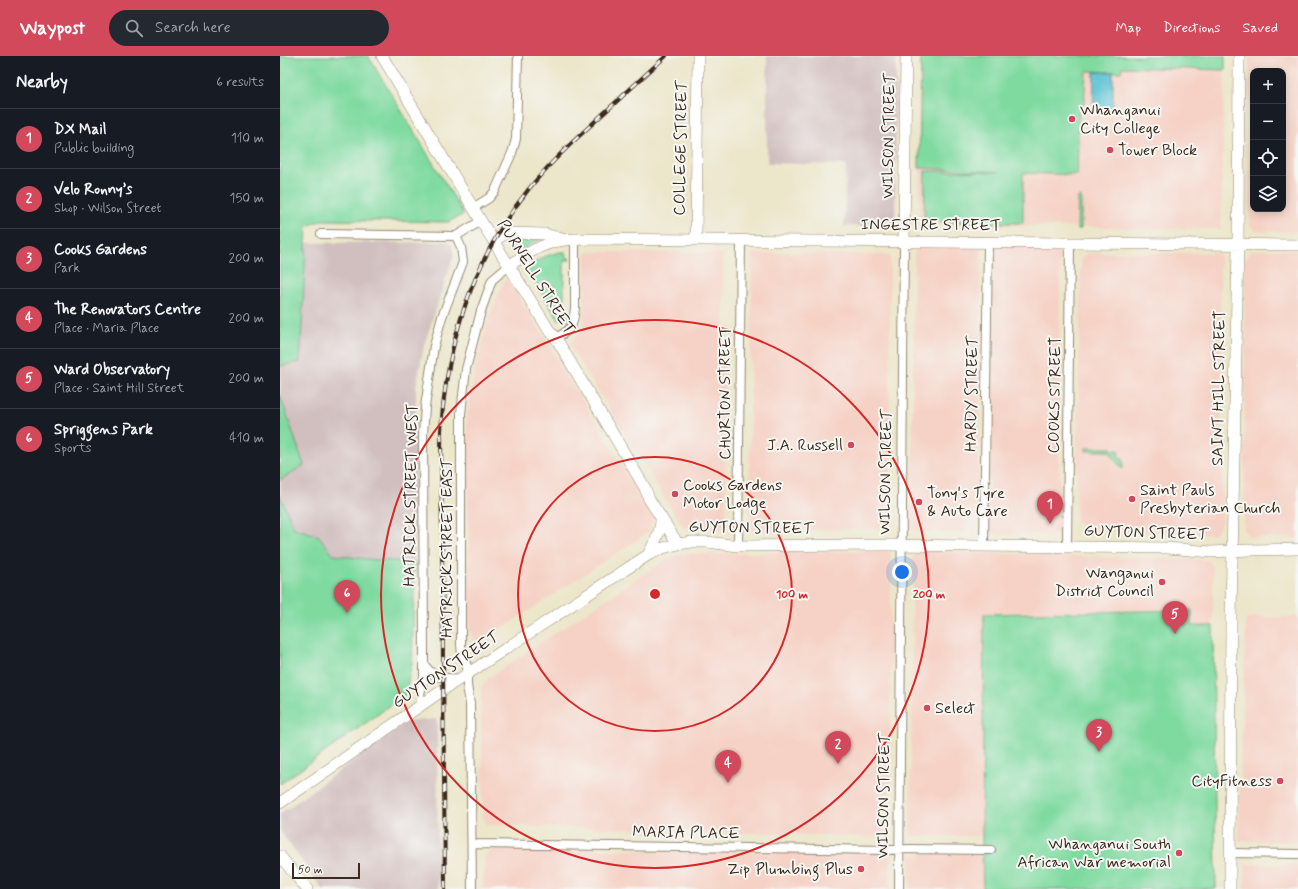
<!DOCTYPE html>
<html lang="en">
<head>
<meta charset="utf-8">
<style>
  :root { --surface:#171b24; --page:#242831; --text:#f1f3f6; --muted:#9ea1a6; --line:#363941; --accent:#d1495b }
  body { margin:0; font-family:Mynerve,sans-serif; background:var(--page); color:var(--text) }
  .controls { position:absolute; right:12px; top:12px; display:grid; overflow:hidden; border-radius:8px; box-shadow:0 2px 10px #0003 }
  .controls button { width:36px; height:36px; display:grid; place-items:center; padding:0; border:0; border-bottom:1px solid var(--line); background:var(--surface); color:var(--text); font:20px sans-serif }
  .scale { position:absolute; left:12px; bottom:10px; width:68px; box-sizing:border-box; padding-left:4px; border:2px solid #3b2a1e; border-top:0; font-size:11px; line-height:14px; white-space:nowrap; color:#3b2a1e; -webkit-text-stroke:3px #f6f6f2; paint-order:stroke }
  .you { position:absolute; left:622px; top:516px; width:14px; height:14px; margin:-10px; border:3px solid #fff; border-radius:50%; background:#1a73e8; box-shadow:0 0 0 6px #1a73e833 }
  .badge { display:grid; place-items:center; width:26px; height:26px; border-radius:50%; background:var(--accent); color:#fff; font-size:13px; font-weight:700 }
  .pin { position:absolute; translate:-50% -33px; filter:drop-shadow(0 1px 2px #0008) }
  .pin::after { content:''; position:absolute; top:21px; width:14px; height:12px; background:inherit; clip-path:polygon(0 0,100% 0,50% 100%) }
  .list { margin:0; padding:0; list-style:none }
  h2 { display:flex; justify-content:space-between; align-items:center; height:52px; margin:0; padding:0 16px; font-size:17px }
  h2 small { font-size:13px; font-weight:400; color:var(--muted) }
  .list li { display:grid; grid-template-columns:26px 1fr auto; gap:12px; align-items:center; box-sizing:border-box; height:60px; padding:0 16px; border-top:1px solid var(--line) }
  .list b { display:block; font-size:15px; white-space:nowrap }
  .list p { margin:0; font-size:13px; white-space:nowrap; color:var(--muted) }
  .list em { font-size:13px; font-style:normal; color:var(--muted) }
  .icon { flex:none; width:22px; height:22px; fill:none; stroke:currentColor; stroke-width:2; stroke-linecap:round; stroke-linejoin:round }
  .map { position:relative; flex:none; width:1018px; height:833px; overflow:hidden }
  header { display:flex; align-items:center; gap:24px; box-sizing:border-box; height:56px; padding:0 20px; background:var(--accent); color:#fff }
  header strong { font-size:19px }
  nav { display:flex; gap:22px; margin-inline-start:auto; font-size:14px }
  .search { width:280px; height:36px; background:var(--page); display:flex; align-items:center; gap:10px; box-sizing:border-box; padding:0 14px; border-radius:22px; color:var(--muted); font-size:15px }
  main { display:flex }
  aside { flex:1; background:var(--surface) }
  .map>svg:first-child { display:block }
  .built { fill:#f6d1c5; fill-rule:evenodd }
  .industrial { fill:#d1bfbf }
  .green { fill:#7fdaa0; stroke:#5d825f }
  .water { fill:#56c1d2; stroke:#487678 }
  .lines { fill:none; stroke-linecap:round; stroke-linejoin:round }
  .street-casing { stroke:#948874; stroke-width:10 }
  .secondary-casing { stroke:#948874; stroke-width:12 }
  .street { stroke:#fff; stroke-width:8 }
  .secondary { stroke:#fff; stroke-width:11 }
  .rail-casing { stroke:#3b2a1e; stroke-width:4 }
  .rail { stroke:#f6f6f2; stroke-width:2.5; stroke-dasharray:8; stroke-linecap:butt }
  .ring { fill:none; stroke:#d62828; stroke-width:2 }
  .poi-dot { fill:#d1495b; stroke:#f6f6f2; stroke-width:1.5 }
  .labels { text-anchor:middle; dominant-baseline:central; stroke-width:4; stroke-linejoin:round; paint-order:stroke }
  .poi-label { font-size:16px; fill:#3b2a1e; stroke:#f6f6f2; text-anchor:start }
  .street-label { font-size:16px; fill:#3b2a1e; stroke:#f6f6f2 }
  .centre { fill:#d62828; stroke:#f6f6f2; stroke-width:2 }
  .ring-label { font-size:12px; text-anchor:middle; font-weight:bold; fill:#d62828; stroke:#f6f6f2; stroke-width:4; stroke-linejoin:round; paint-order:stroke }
</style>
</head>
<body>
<header>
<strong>Waypost</strong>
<div class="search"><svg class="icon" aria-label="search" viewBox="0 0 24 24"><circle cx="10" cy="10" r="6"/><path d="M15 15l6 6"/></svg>Search here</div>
<nav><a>Map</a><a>Directions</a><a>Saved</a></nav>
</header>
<main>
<aside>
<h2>Nearby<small>6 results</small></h2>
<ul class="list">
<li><span class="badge">1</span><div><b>DX Mail</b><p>Public building</p></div><em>110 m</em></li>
<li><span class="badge">2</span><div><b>Velo Ronny’s</b><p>Shop · Wilson Street</p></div><em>150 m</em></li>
<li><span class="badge">3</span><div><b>Cooks Gardens</b><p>Park</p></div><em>200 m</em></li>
<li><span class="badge">4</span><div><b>The Renovators Centre</b><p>Place · Maria Place</p></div><em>200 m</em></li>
<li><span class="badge">5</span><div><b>Ward Observatory</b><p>Place · Saint Hill Street</p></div><em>200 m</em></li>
<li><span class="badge">6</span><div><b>Spriggens Park</b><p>Sports</p></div><em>410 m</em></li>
</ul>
</aside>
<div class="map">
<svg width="1018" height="833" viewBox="0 0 1018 833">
  <rect width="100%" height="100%" fill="#f6f6f2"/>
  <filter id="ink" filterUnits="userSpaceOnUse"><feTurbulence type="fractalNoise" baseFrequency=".025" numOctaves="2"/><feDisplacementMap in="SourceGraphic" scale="8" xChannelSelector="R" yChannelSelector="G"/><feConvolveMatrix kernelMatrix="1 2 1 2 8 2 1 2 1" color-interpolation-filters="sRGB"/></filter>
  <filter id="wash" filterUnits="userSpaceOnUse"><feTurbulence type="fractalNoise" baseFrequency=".012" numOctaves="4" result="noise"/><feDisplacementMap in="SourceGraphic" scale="16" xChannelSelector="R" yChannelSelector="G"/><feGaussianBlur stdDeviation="0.9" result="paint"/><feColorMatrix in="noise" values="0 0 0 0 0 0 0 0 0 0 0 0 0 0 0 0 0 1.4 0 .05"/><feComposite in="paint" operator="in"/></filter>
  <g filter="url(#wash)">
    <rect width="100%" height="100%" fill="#ece6ca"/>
    <path class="built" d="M641 0H945L941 173 639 168Z
      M969 0H1018V176L976 175 970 169ZM973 15H1003V153H973Z
      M717 189 775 190 780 195 779 475 776 478H712L708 473 714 192Z
      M639 190 701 192 698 472 695 477 637 476 632 472 634 195Z
      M972 194H1018V482L969 481 964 474 965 204Z
      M310 196 443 197 446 473H404L289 288 301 276 303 269 306 198Z
      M472 197 610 199V472L470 475 469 474Z
      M808 197H936L940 200 942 465 937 475 933 478 806 474 796 465 801 203Z
      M227 224 232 228 374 462 370 475 201 586 193 583 190 575 187 360 196 309 209 261 224 226Z
      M609 495 611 498 610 776 607 781 206 769 203 760 201 632 208 622 387 503 398 499 406 498Z
      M639 495 928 504 933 511V570H912V554L704 558 702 780H630L633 504 634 499Z
      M972 561H1018V786L958 785 966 563Z
      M214 793 607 796 611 802V833H203L204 803 208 796Z
      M703 797V833H630V798Z
      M965 808H1018V833H965Z"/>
    <path class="industrial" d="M487 0H616L615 171 564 170 566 109 487 107Z
      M168 186 172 190 174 199 160 240 144 289 136 331 135 506 96 504 53 499 39 480 14 472 0 439V310L20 306 26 187Z
      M157 663 158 833H42L0 775V758L126 666Z"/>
    <path class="green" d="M0 0H88L184 158 168 166 42 164 27 170 20 306 0 310Z
      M641 0H945V14L842 11 841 16 806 15 804 49H799L797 119 743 117V167L644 166 645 115 719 116 639 112Z
      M798 141H801V173H797Z
      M229 181 262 182 241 194 237 195Z
      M281 196H285L286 201 289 202 290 204H284V255L289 256 288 262 287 263 283 261H281L279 265 248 214C251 205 272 197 281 196Z
      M0 339 24 409 0 424Z
      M806 392H831L832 394H838L839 402H843V412L842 413 829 395H806Z
      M0 439 14 472 39 480 53 499 96 504 135 506 132 607 125 639 0 728Z
      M912 554V570H933L936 833H703L702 780 704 558Z"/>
    <path class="water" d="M814 16H833V53H813Z"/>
  </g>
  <g filter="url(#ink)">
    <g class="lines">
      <g class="street-casing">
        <path id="street" d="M193 152 209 142 215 135 232 97 236 83 238 0
          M41 178 176 180 201 165
          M276 282C292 273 293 271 295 252V183
          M458 490 461 184
          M704 490 708 186
          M787 491 790 186
          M144 608C155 625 163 621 181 623
          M142 648 140 638 144 621V608L143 379 145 351 154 290 162 261 183 206 181 191 176 180
          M192 788 608 794 629 793 711 794
          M950 797 1018 798
          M192 833 190 648 187 629V610L182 598 181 589V357L186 313 201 255 212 224 230 209
          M619 833 624 185"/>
      </g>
      <g class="secondary-casing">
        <path id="secondary" d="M102 0 201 165 269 274 276 282 365 432 369 443 398 488
          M416 183 418 0
          M214 185 226 177 265 178 282 183
          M624 185 626 0
          M230 209C252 194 268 184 295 183L1018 189
          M368 499C374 487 382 475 381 461
          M0 747 163 634 348 512 368 499 383 492 398 488 412 486H427L458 490 607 489 888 492 931 496 969 494 1018 493
          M0 800 27 833
          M950 833 951 560 958 189 959 0"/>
      </g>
      <use href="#street" class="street"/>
      <use href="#secondary" class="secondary"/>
      <g class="rail-casing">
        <path id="rail" d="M165 833 161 375C166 288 193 203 248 134 270 106 297 82 324 57 345 38 365 19 386 0"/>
      </g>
      <use href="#rail" class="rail"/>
    </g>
  </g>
  <g class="ring">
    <circle cx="375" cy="538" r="137"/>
    <circle cx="375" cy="538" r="274"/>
  </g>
  <g class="poi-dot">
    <circle cx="792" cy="63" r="4"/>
    <circle cx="830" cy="94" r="4"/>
    <circle cx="571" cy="389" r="4"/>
    <circle cx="395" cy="438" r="4"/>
    <circle cx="852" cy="443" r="4"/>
    <circle cx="639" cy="446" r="4"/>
    <circle cx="882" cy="526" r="4"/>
    <circle cx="647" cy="652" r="4"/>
    <circle cx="1000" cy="725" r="4"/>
    <circle cx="899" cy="797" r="4"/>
    <circle cx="581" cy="813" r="4"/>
  </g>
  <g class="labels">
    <g class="poi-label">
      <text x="800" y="54">Whanganui<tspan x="800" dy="18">City College</tspan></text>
      <text x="838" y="94">Tower Block</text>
      <text x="563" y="389" text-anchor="end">J.A. Russell</text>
      <text x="403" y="429">Cooks Gardens<tspan x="403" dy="18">Motor Lodge</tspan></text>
      <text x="860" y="434">Saint Pauls<tspan x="860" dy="18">Presbyterian Church</tspan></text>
      <text x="647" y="437">Tony's Tyre<tspan x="647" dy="18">&amp; Auto Care</tspan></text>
      <text x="874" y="517" text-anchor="end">Wanganui<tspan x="874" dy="18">District Council</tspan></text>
      <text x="655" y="652">Select</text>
      <text x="992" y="725" text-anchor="end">CityFitness</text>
      <text x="891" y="788" text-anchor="end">Whanganui South<tspan x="891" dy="18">African War memorial</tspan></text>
      <text x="573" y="813" text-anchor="end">Zip Plumbing Plus</text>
    </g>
    <g class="street-label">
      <text transform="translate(609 80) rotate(-89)">WILSON STREET</text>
      <text transform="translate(401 92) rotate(-89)">COLLEGE STREET</text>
      <text x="651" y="169">INGESTRE STREET</text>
      <text transform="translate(256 221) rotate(58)">PURNELL STREET</text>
      <text transform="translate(939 332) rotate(-89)">SAINT HILL STREET</text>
      <text transform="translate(445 337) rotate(-90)">CHURTON STREET</text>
      <text transform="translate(692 338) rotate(-89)">HARDY STREET</text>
      <text transform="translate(775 339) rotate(-89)">COOKS STREET</text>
      <text transform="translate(606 416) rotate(-89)">WILSON STREET</text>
      <text transform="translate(131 439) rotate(-89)">HATRICK STREET WEST</text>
      <text transform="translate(471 472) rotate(1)">GUYTON STREET</text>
      <text transform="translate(866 477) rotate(2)">GUYTON STREET</text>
      <text transform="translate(167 492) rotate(-90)">HATRICK STREET EAST</text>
      <text transform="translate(166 614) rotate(-34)">GUYTON STREET</text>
      <text transform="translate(604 740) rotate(-89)">WILSON STREET</text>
      <text transform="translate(406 777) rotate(1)">MARIA PLACE</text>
    </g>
  </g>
  <circle cx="375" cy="538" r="6" class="centre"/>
  <g class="ring-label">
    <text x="512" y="542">100 m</text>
    <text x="649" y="542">200 m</text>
  </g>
</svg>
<div class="controls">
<button>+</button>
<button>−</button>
<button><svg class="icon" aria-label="locate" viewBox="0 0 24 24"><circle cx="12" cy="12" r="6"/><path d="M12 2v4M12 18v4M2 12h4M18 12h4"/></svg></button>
<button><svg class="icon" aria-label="layers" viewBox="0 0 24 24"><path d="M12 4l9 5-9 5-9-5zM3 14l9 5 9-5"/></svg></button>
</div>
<div class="scale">50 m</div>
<div class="you"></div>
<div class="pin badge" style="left:770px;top:468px">1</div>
<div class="pin badge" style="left:558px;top:708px">2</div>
<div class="pin badge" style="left:819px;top:696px">3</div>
<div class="pin badge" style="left:448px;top:727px">4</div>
<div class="pin badge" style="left:895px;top:578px">5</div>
<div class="pin badge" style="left:67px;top:557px">6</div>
</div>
</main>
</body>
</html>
